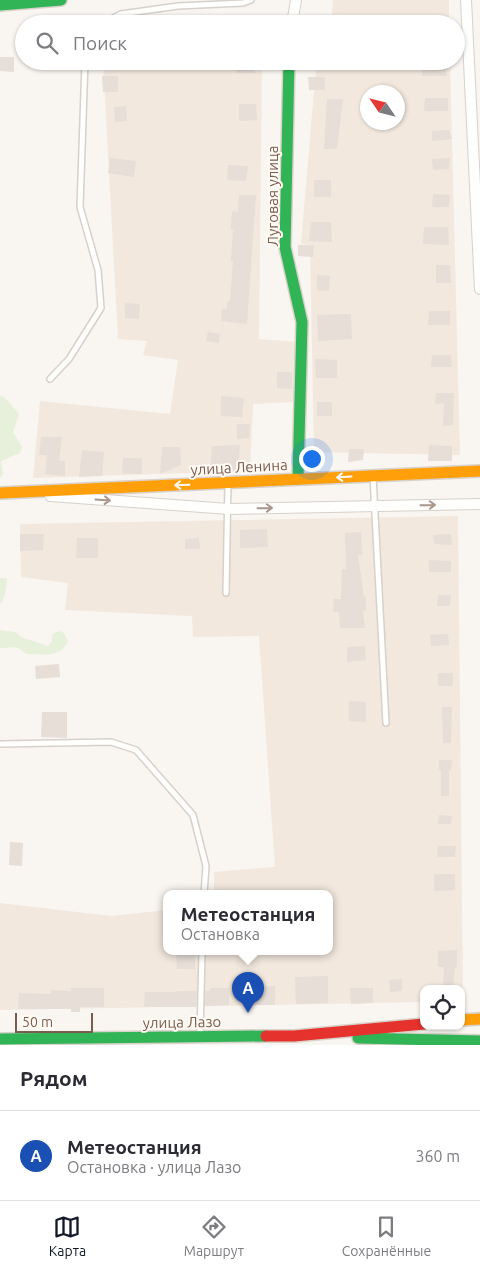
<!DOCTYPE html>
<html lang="ru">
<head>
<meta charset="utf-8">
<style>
  :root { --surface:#fff; --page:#f7f7f7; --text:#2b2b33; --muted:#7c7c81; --line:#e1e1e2; --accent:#111827 }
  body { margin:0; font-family:Ubuntu,sans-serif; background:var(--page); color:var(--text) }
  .controls { position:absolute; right:15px; bottom:15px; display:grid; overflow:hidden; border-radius:10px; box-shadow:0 1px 4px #0004 }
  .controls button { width:45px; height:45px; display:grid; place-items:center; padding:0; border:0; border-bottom:1px solid var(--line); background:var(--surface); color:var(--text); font:25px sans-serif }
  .compass { position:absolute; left:360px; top:85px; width:45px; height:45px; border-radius:50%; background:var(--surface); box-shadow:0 1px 4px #0004; rotate:305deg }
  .scale { position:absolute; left:15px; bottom:12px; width:78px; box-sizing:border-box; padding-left:5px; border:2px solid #7a5c4d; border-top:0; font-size:14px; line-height:18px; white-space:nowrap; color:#7a5c4d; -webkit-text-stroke:4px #fffaf3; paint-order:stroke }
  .you { position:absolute; left:311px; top:458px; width:18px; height:18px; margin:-12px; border:4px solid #fff; border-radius:50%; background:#1a73e8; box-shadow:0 0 0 8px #1a73e833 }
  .badge { display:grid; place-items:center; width:32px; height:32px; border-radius:50%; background:var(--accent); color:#fff; font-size:16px; font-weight:700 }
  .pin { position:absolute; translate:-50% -41px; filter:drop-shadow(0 1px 2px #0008) }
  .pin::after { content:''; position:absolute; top:26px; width:18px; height:15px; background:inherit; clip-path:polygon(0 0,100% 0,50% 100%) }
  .popup { position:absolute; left:163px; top:890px; width:170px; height:65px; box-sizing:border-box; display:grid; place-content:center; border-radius:10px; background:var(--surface); filter:drop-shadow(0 1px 4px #0005); font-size:16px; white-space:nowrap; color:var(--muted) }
  .popup b { font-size:19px; color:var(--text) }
  .popup::after { content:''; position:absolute; left:50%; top:100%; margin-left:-10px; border:10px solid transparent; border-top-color:var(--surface) }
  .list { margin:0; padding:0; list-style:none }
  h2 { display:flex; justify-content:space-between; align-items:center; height:65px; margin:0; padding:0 20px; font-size:21px }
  h2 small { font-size:16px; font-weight:400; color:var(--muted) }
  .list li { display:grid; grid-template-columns:32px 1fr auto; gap:15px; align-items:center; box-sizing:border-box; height:90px; padding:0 20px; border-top:1px solid var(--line) }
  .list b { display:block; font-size:19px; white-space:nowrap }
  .list p { margin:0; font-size:16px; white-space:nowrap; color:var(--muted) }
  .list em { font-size:16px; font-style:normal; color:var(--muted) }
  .icon { flex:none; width:28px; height:28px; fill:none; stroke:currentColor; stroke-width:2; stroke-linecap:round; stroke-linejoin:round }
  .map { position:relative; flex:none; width:480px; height:1045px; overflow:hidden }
  .search { position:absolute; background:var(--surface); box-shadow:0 1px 4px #0004; left:15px; right:15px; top:15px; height:55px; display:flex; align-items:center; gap:12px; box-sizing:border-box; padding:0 18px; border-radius:28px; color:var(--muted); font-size:19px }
  .sheet { height:155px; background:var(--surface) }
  nav { display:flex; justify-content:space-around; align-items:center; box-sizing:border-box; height:70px; border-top:1px solid var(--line); background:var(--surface); font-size:14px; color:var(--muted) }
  nav a { display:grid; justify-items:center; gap:2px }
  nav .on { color:var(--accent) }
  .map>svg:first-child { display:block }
  .residential { fill:#f2e8de; fill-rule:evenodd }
  .green { fill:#e7f0db }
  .building { fill:#e6ded7 }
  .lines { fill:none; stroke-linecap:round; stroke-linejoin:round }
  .lane-casing { stroke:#d7d1cb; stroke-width:8 }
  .street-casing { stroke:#d7d1cb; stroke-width:12 }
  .fast-casing { stroke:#d9d2cb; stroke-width:14 }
  .slow-casing { stroke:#d9d2cb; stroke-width:14 }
  .jam-casing { stroke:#d9d2cb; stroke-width:14 }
  .lane { stroke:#fefefd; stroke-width:5 }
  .street { stroke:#fefefd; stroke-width:10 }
  .fast { stroke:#30b455; stroke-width:11 }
  .slow { stroke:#ff9f0a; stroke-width:11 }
  .jam { stroke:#e5322d; stroke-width:11 }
  .oneway { stroke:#fffaf3 }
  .oneway2 { stroke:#a8958b }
  .labels { text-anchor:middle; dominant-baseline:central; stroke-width:4; stroke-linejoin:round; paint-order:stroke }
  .street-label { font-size:15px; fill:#7a5c4d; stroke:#fffaf3 }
</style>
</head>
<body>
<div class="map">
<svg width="480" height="1045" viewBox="0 0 480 1045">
  <rect width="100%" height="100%" fill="#f9f5f0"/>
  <path class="residential" d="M333 0H449V24H331Z
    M103 61H262L259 339 297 342 293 402 253 404 250 471 33 478 40 401 170 414 178 360 143 355 147 341 118 339Z
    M326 61H450L460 455 314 452 310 245 301 244 316 68ZM368 92H398V122H368Z
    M458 516 463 1002H461V989H424V1002L0 1010V903L111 916 167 910V952H329V894H214V872L275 867 259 636 193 637 192 616 65 610 68 583 21 577 20 524Z"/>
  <path class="green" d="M0 396 4 397 19 414 13 432 22 447 20 453 1 461 3 474 0 478Z
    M0 578H7L6 591 2 603H0Z
    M0 630 15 632 21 637 48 646 52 641V634L59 631 64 633 68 642C58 659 43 654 26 654 17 644 11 648 0 648Z"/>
  <path class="building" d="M0 57H14V72L0 71Z
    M237 61H255V73H237Z
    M434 61H446L447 76H422V62Z
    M102 76H118V92H103Z
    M308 77H325V90H309Z
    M425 98H448V111H424Z
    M327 99H343L337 149H324Z
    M239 104H256L257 120 239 121Z
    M126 106 127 121 115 122 114 107Z
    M449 130 452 139 432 141V131Z
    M110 158 136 161 134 177 108 173Z
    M450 158 449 169 433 170 432 159Z
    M228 165 248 166 246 181 227 180Z
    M314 180H331V197H314Z
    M433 194 450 195 449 207H432Z
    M239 195H256L247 324 221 321 222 309H227V301H230L233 261H231L233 230 231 229 232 211 238 212Z
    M311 222H331L332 242 309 241Z
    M424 227H448L449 245 423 244Z
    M298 245H314L313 257 298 256Z
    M436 265H450L451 283H436Z
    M317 275 330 276 329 291 317 290Z
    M125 303 140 304 139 319 125 318Z
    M429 311H450V325H428Z
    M351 314 352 339 318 341 317 315Z
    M208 332 220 334 219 343 206 341Z
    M432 355H451L452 367H431Z
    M315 359 337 360V378H316Z
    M277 372H292V389L277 388Z
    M436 393H454L453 425 443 426 444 403 435 404Z
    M221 396 244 398 242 417 221 416Z
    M317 402H332V416H317Z
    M237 424H250L249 438 237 439Z
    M41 437H62L59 461H65V476L45 474 47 455H39Z
    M240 445 238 472H210L212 446Z
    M429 445 452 446V461H428Z
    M162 447H180L181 465 160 474Z
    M349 449H364L363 460 348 462Z
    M82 450 104 452 102 476 79 477Z
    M123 458H142V474L122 473Z
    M267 529 268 547 240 548V530Z
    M361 532 362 555H358L364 597H366V611H363L365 628H340L339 612H333L334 599H341L342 569H346L345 533Z
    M20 534H44L43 550 20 551Z
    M451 534 452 545 434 544 433 535Z
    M77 538H98V558H76Z
    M199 538 200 549H185V539Z
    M429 560 451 561V572H429Z
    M438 595H451L450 606H437Z
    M448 634 449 645 431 646 430 635Z
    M365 646 366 660 347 662V647Z
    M59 664 60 677 36 679 35 666Z
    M438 673H453V686H438Z
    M349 701 366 702V722L349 721Z
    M442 707H452L451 743H443Z
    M42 712H67V738L41 737Z
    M439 760H452L451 770H449V796H441V770H439Z
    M439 815 452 816 451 824H438Z
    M10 842 23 843 22 866 9 865Z
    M438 846H456L455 857H437Z
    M434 874H455V890L434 891Z
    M457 950V967H455L453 989H443L444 967H438V951Z
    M195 953V969H177L176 954Z
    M328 976V1003L296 1004 295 977Z
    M402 979V991L390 992 389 980Z
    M275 986V1005H248V987Z
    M71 988H104V1007H80V1012H71V1009H18L19 993 51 994V990L71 991Z
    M210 988H229V1005L205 1006V991H210Z
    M350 988H373V1003L351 1004Z
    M177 991H197L196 1007H144L145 992H177Z"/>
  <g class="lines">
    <g class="lane-casing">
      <path id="lane" d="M101 24 121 14 178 6 243 3 251 0
        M50 379 69 359 101 308 98 270 80 207 85 61
        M373 476 386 723
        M226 593 228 483
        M0 744 111 742 136 750 193 815 206 866 204 894
        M200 1036 202 952"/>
    </g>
    <g class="street-casing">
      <path id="street" d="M466 0 480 289
        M292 24 296 0
        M50 496 229 509 480 504"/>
    </g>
    <g class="fast-casing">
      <path id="fast" d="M0 5 61 0
        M289 61 285 247 302 322 298 479
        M358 1038 480 1041
        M0 1039 266 1036"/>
    </g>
    <g class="slow-casing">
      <path id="slow" d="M0 493 480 471
        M461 1020 480 1019"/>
    </g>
    <g class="jam-casing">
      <path id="jam" d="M266 1036H294L424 1024"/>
    </g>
    <use href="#lane" class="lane"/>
    <use href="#street" class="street"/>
    <use href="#fast" class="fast"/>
    <use href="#slow" class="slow"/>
    <use href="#jam" class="jam"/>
  </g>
  <defs><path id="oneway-shaft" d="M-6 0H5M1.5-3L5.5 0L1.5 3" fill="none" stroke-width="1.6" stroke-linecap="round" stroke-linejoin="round" transform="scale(1.25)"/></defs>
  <g class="oneway">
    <use href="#oneway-shaft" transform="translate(344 477) rotate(177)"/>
    <use href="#oneway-shaft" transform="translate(182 485) rotate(178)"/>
  </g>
  <g class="oneway2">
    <use href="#oneway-shaft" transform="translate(103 500) rotate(4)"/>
    <use href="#oneway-shaft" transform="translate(428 505) rotate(-1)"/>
    <use href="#oneway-shaft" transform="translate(265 508) rotate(-1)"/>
  </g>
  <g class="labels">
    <g class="street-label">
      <text transform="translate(272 196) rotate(-90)">Луговая улица</text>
      <text transform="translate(239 467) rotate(-3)">улица Ленина</text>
      <text transform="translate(182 1022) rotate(-1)">улица Лазо</text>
    </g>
  </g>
</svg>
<div class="controls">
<button><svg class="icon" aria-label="locate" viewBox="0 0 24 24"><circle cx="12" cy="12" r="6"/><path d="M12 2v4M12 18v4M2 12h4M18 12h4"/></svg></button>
</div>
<svg class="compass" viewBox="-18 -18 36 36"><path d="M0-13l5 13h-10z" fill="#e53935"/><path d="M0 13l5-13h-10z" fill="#7c7c81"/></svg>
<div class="scale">50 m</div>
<div class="you"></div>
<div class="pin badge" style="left:248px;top:1013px;background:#1a4fb4">A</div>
<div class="popup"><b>Метеостанция</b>Остановка</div>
<div class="search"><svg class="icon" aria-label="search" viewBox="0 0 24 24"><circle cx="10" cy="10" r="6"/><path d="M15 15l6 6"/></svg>Поиск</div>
</div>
<section class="sheet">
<h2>Рядом<small></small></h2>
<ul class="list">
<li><span class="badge" style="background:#1a4fb4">A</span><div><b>Метеостанция</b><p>Остановка · улица Лазо</p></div><em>360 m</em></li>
</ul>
</section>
<nav>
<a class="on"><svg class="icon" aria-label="map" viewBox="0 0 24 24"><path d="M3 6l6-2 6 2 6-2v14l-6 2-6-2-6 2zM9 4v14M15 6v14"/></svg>Карта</a>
<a><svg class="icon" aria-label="directions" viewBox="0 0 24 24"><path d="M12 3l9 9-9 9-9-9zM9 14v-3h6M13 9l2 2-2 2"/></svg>Маршрут</a>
<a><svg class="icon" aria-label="saved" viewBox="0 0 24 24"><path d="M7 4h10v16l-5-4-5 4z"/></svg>Сохранённые</a>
</nav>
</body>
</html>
